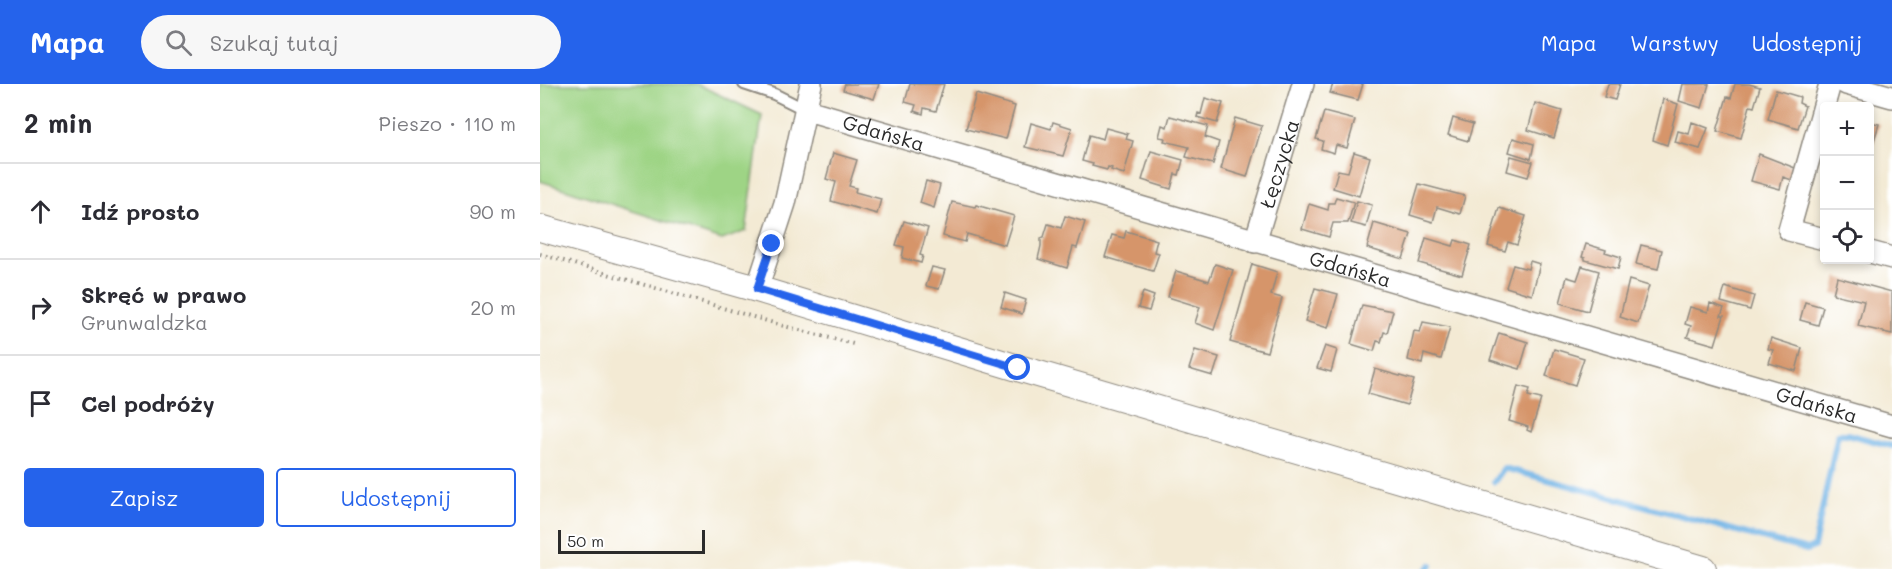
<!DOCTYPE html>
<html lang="pl">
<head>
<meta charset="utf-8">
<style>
  :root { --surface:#fff; --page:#f7f7f7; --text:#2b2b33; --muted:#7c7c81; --line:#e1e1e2; --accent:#2563eb }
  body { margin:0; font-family:Mali,sans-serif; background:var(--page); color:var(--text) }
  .controls { position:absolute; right:18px; top:18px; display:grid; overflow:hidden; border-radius:6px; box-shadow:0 3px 9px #0003 }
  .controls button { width:54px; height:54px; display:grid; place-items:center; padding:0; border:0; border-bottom:2px solid var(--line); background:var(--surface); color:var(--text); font:30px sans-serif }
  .scale { position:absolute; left:18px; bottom:15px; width:147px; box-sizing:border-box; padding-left:6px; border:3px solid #2b2b2b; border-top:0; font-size:16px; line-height:21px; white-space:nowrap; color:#2b2b2b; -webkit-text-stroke:4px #fff; paint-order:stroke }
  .stop { position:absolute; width:18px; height:18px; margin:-14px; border:4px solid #2563eb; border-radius:50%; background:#fff }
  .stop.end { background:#2563eb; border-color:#fff; box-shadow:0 2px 6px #0008 }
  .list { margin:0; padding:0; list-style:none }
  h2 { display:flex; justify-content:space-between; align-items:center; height:78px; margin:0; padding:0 24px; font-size:26px }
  h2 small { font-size:20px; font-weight:400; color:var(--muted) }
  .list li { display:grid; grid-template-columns:39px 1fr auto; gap:18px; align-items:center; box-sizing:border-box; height:96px; padding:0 24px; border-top:2px solid var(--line) }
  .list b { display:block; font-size:22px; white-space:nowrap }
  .list p { margin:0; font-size:20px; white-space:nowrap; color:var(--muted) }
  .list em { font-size:20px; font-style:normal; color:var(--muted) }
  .actions { display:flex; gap:12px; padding:18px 24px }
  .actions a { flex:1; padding:14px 0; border:2px solid var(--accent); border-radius:6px; text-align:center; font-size:21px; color:var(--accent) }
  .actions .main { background:var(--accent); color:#fff }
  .icon { flex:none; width:33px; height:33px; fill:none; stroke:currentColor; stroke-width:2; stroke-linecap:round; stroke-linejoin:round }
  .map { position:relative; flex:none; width:1352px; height:485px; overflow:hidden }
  header { display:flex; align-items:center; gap:36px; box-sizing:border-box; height:84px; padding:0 30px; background:var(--accent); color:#fff }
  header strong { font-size:28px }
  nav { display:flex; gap:33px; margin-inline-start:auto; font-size:21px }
  .search { width:420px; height:54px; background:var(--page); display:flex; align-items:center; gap:15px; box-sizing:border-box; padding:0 21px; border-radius:33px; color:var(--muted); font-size:22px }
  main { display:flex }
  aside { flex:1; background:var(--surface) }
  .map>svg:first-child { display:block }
  .green { fill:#9ed485; stroke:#648058; stroke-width:1.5 }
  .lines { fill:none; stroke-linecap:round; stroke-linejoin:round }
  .stream { stroke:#70b3e5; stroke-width:6 }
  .building { fill:#d6956a }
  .service-casing { stroke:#8f8a80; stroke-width:14 }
  .minor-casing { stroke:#8f8a80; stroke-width:24 }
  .tertiary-casing { stroke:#8f8a80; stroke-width:28 }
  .path { stroke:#8f8a80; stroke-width:4; stroke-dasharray:1.5 4.5; stroke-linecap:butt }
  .service { stroke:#fff; stroke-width:10 }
  .minor { stroke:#fff; stroke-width:21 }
  .tertiary { stroke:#fff; stroke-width:26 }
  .route { stroke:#2563eb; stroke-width:8 }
  .labels { text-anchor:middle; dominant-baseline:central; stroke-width:6; stroke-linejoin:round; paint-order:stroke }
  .street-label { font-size:20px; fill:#2b2b2b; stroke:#fff }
</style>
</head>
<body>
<header>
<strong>Mapa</strong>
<div class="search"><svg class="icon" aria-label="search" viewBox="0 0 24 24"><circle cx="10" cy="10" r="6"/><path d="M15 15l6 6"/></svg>Szukaj tutaj</div>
<nav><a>Mapa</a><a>Warstwy</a><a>Udostępnij</a></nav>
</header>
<main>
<aside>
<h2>2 min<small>Pieszo · 110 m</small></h2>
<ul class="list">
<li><svg class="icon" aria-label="ahead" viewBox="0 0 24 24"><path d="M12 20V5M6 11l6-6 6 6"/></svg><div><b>Idź prosto</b></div><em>90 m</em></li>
<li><svg class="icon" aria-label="right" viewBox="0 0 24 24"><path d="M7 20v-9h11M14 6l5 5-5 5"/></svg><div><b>Skręć w prawo</b><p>Grunwaldzka</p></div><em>20 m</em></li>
<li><svg class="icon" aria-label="arrive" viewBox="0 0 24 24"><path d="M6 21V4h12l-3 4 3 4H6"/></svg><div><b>Cel podróży</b></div></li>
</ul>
<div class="actions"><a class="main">Zapisz</a><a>Udostępnij</a></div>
</aside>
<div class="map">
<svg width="1352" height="485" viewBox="0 0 1352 485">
  <rect width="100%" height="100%" fill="#fff"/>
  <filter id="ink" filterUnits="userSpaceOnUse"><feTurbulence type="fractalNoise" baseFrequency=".0167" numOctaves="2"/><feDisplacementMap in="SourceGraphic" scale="12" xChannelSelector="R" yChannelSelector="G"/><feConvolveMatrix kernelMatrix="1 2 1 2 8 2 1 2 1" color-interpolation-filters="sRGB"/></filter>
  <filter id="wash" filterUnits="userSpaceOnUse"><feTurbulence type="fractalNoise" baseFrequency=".008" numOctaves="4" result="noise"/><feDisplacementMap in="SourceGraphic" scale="24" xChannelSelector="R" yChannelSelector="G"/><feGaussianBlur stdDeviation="1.35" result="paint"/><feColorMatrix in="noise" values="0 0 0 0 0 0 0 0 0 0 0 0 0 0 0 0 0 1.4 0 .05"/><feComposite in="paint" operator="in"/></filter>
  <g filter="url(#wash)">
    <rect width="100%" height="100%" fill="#f3ead4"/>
    <path class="green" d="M0 0H157L222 31 206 147 182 156 0 97Z"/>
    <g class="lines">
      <path class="stream" d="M954 398 964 384 1267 466 1274 463 1298 350H1307L1352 362
        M887 485 891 481"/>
    </g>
    <g id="blocks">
      <path class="building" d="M305 0H339L334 15 303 6Z
        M370 0H404L396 27 384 24 383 30 374 27 376 21 365 18Z
        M793 0H823L818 16 790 9Z
        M1068 0H1080L1075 16 1064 13Z
        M1143 0H1169L1162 24 1139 17Z
        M1195 0H1209L1220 3 1214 23 1210 22 1201 54 1177 47 1187 13 1191 14Z
        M1236 6 1260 13 1259 19 1265 22 1258 44 1228 35Z
        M436 10 475 22 466 55 426 45Z
        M665 14 683 19 677 39 657 33 658 29 661 30Z
        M1123 15 1138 20 1127 61 1113 56Z
        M995 19 1022 27 1014 54 988 46Z
        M784 28 815 36 807 64 796 61 794 69 781 65 783 57 776 55Z
        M630 32 668 42 665 53 679 58 673 80 646 73 649 63 624 57 625 54 619 53 622 41 627 43Z
        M695 34 722 42 707 93 681 85Z
        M913 34 933 40 928 57 908 51Z
        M513 38 532 44 523 72 485 63 491 39 511 45Z
        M1152 38 1168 44 1160 65 1135 58 1138 47 1149 50Z
        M1330 38 1339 40 1330 70Z
        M566 44 588 50 586 55 593 57 584 90 571 86 572 84 568 83 567 86 552 82 553 80 542 77 549 51 563 55Z
        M973 54 994 60 991 75 969 68Z
        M611 67 643 76 639 91 635 90 631 105 602 96Z
        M814 68 830 73 819 112 793 104 798 86 808 88Z
        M293 69 317 76 309 102 316 104 315 108 341 115 337 130 291 117 296 98 286 95Z
        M1219 70 1255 84 1252 96 1243 93 1240 105 1211 97Z
        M971 72 993 78 988 93 967 87Z
        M386 97 400 101 394 124 380 119Z
        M879 100 925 112 920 130 897 123 893 138 870 131Z
        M796 113 814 118 808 139H793L789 153 762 145 769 120 788 126 789 119H794Z
        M817 117 832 121 826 143 811 139Z
        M412 118 435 123 436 121 474 132 465 161 427 150 425 158 403 152Z
        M959 124 986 132 977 161 968 158 965 167 948 162Z
        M525 132 545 138 537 164 533 163 527 184 498 175 501 162V154L504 153 508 140 521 144Z
        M364 137 388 144 380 171 383 172 381 179 362 174 364 163 356 161Z
        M834 139 871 150 863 175 827 164Z
        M586 147 617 156 614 168 619 169 613 187 565 173 572 151 584 154Z
        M886 154 913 162 915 156 931 161 922 191 879 179Z
        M1046 160 1066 166 1065 168 1081 173 1078 185 1045 176V174L1042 173Z
        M1101 161 1122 166 1118 185 1096 180Z
        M990 177 1000 180 992 211 966 203 973 181 988 185Z
        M675 180 693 186 674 246 655 239 660 223 628 213 636 187 669 197Z
        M712 180 737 188 731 211 742 214 727 268 690 258Z
        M1042 182 1059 187 1048 227 1020 219 1027 193 1037 196Z
        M392 183 405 186 399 205 386 202Z
        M1297 193 1352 208V250L1318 242 1324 217 1293 210Z
        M1089 196 1109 202 1098 239 1080 233Z
        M1185 203 1214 212 1210 226 1181 218Z
        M775 204 798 210 788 244 765 237Z
        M603 208 614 212 609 227 598 224Z
        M465 209 486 216 482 230 461 223Z
        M1265 218 1283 223 1278 241 1260 236Z
        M1170 219 1184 224 1181 232H1184L1175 261 1147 253 1151 242 1145 240 1150 223 1168 228Z
        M822 221 853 227 847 249 844 248 841 258 837 257 834 267 811 260Z
        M883 238 910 243 901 275 884 270 882 280 868 276 874 247 880 248Z
        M959 249 988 258 980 285 950 276Z
        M1231 254 1262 264 1256 287 1229 279 1233 266 1228 265Z
        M785 262 797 266 791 288 777 284Z
        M1014 265 1044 274 1035 301 1006 292Z
        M655 266 679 273 673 292 649 285Z
        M835 285 874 296 867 321 828 310Z
        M978 302 990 305 988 312 1001 315 991 348 987 346 988 343 969 337Z"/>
    </g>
  </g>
  <g filter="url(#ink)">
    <use href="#blocks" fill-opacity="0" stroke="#8f8a80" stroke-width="1.5"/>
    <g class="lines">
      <g class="service-casing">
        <path id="service" d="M204 0 234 10 266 26"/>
      </g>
      <g class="minor-casing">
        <g id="minor">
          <path d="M1306 0 1352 13"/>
          <path id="s1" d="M267 26 1352 342"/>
          <path d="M1284 155 1249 146 1290 0"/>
          <path id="s2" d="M715 158 763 0"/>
          <path d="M1330 168 1352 174"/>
          <path d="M217 205 245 119 271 0"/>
        </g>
      </g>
      <g class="tertiary-casing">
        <path id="tertiary" d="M0 144 217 205 478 284 1163 485"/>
      </g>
      <path class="path" d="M0 170 244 242 317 261"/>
      <use href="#service" class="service"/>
      <use href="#minor" class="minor"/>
      <use href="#tertiary" class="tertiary"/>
    </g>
  </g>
  <g class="lines" filter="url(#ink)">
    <path class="route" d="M232 160 217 205 478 284"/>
  </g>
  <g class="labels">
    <g class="street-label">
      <text stroke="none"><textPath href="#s1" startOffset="80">Gdańska</textPath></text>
      <text stroke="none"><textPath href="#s2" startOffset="82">Łęczycka</textPath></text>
      <text stroke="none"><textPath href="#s1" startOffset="566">Gdańska</textPath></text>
      <text stroke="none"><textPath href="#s1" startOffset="1052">Gdańska</textPath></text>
    </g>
  </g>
</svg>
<div class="controls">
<button>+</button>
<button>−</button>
<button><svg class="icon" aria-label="locate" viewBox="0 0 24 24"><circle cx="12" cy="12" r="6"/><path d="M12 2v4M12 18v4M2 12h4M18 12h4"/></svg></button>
</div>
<div class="scale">50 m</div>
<div class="stop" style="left:478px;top:284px"></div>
<div class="stop end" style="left:232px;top:160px"></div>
</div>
</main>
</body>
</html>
